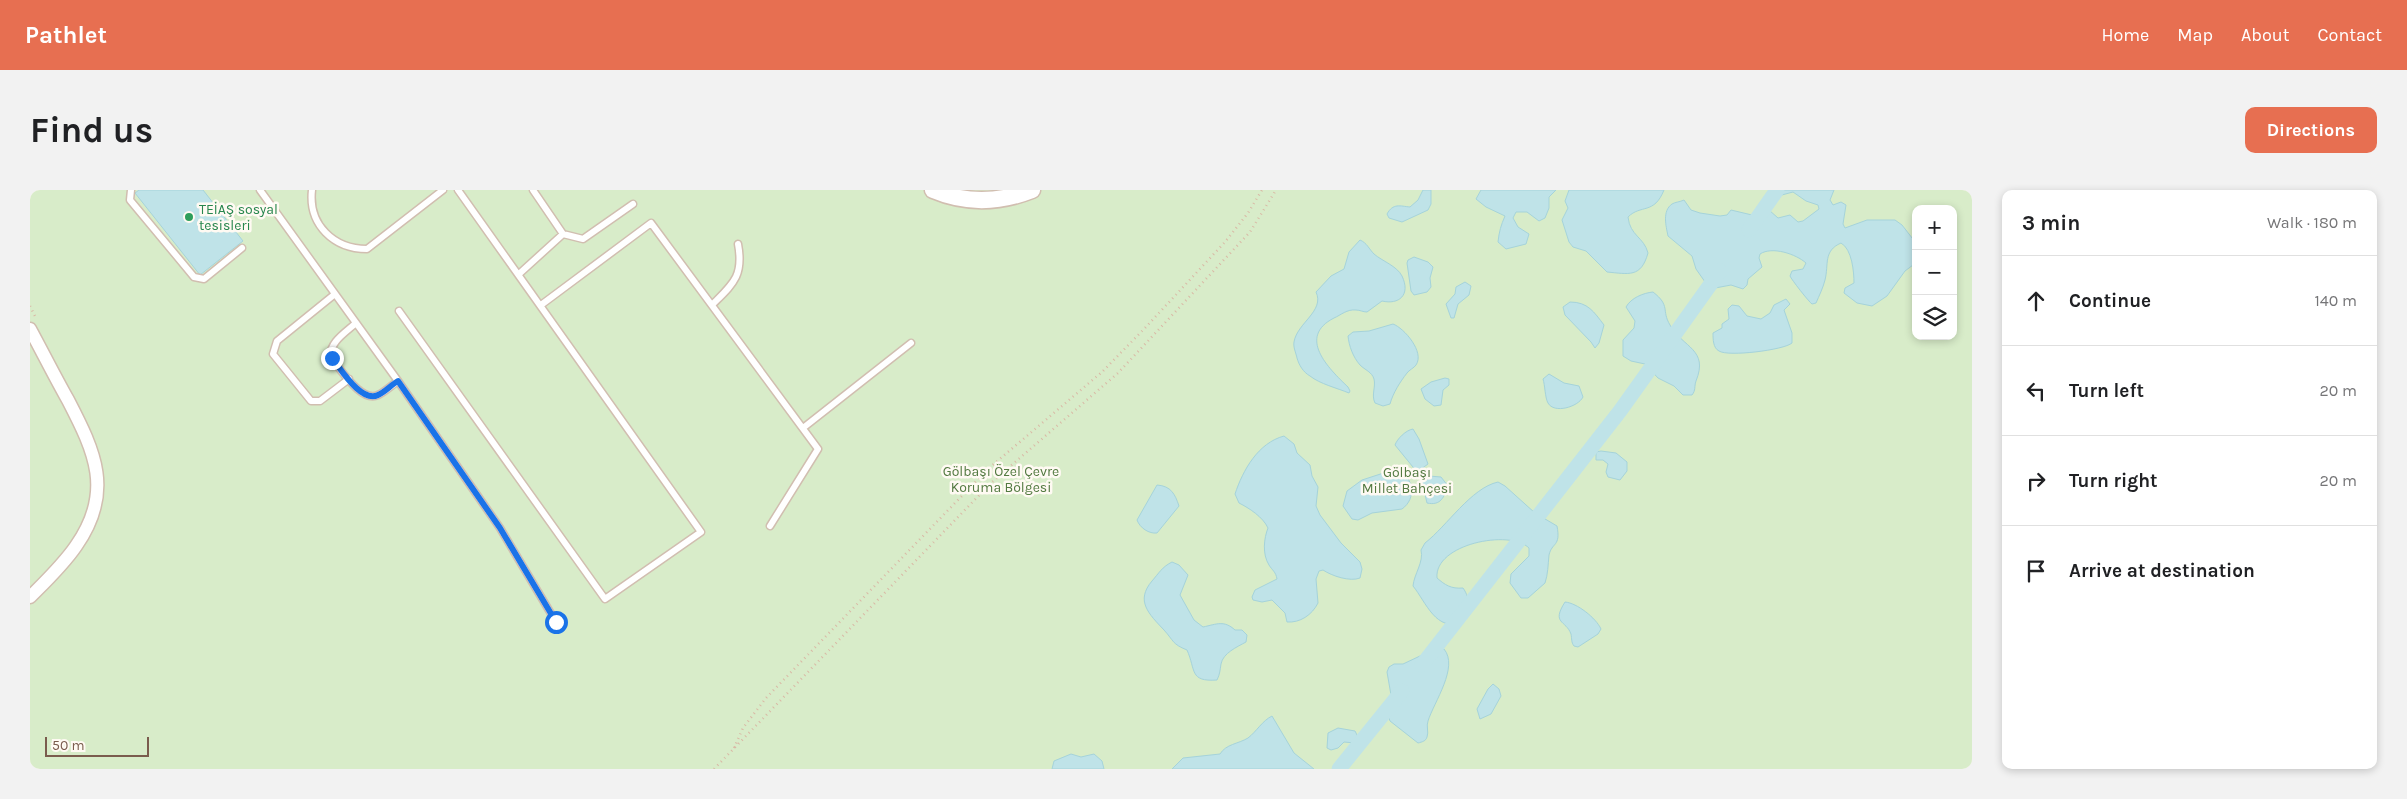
<!DOCTYPE html>
<html lang="en">
<head>
<meta charset="utf-8">
<style>
  :root { --surface:#fff; --page:#f2f2f2; --text:#202124; --muted:#757577; --line:#e0e0e0; --accent:#e76f51 }
  body { margin:0; font-family:Karla,sans-serif; background:var(--page); color:var(--text) }
  .controls { position:absolute; right:15px; top:15px; display:grid; overflow:hidden; border-radius:10px; box-shadow:0 2px 8px #0003 }
  .controls button { width:45px; height:45px; display:grid; place-items:center; padding:0; border:0; border-bottom:1px solid var(--line); background:var(--surface); color:var(--text); font:25px sans-serif }
  .scale { position:absolute; left:15px; bottom:12px; width:104px; box-sizing:border-box; padding-left:5px; border:2px solid #7a5c4d; border-top:0; font-size:14px; line-height:18px; white-space:nowrap; color:#7a5c4d; -webkit-text-stroke:4px #fffaf3; paint-order:stroke }
  .stop { position:absolute; width:15px; height:15px; margin:-11px; border:4px solid #1a73e8; border-radius:50%; background:#fff }
  .stop.end { background:#1a73e8; border-color:#fff; box-shadow:0 1px 5px #0008 }
  .list { margin:0; padding:0; list-style:none }
  h2 { display:flex; justify-content:space-between; align-items:center; height:65px; margin:0; padding:0 20px; font-size:21px }
  h2 small { font-size:16px; font-weight:400; color:var(--muted) }
  .list li { display:grid; grid-template-columns:32px 1fr auto; gap:15px; align-items:center; box-sizing:border-box; height:90px; padding:0 20px; border-top:1px solid var(--line) }
  .list b { display:block; font-size:19px; white-space:nowrap }
  .list em { font-size:16px; font-style:normal; color:var(--muted) }
  .icon { flex:none; width:28px; height:28px; fill:none; stroke:currentColor; stroke-width:2; stroke-linecap:round; stroke-linejoin:round }
  .map { position:relative; flex:none; width:1942px; height:579px; overflow:hidden; border-radius:10px }
  header { display:flex; align-items:center; gap:30px; box-sizing:border-box; height:70px; padding:0 25px; background:var(--accent); color:#fff }
  header strong { font-size:24px }
  nav { display:flex; gap:28px; margin-inline-start:auto; font-size:18px }
  .intro { display:flex; align-items:center; justify-content:space-between; box-sizing:border-box; height:120px; padding:0 30px }
  h1 { margin:0; font-size:35px }
  .button { padding:12px 22px; border-radius:10px; background:var(--accent); color:#fff; font-size:18px; font-weight:700 }
  main { display:flex; gap:30px; padding:0 30px }
  aside { flex:1; background:var(--surface); border-radius:10px; box-shadow:0 2px 8px #0003 }
  .map>svg:first-child { display:block }
  .green { fill:#d8ecc9; fill-rule:evenodd }
  .water { fill:#bfe3e8; stroke:#a5d3da }
  .lines { fill:none; stroke-linecap:round; stroke-linejoin:round }
  .canal { stroke:#bfe3e8; stroke-width:15 }
  .service-casing { stroke:#d1beb0; stroke-width:9 }
  .minor-casing { stroke:#d1beb0; stroke-width:15 }
  .tertiary-casing { stroke:#d1beb0; stroke-width:19 }
  .path { stroke:#d9b8a5; stroke-width:2.5; stroke-dasharray:1 4; stroke-linecap:butt }
  .service { stroke:#fff; stroke-width:6 }
  .minor { stroke:#fff; stroke-width:12 }
  .tertiary { stroke:#fff; stroke-width:16 }
  .route { stroke:#1a73e8; stroke-width:6 }
  .leisure-dot { fill:#2e9e5b; stroke:#fffaf3; stroke-width:2 }
  .labels { text-anchor:middle; dominant-baseline:central; stroke-width:5; stroke-linejoin:round; paint-order:stroke }
  .leisure-label { font-size:14px; fill:#27864d; stroke:#fffaf3; text-anchor:start }
  .park-label { font-size:14px; fill:#537a41; stroke:#fffaf3 }
</style>
</head>
<body>
<header>
<strong>Pathlet</strong>
<nav><a>Home</a><a>Map</a><a>About</a><a>Contact</a></nav>
</header>
<div class="intro"><h1>Find us</h1><a class="button">Directions</a></div>
<main>
<div class="map">
<svg width="1942" height="579" viewBox="0 0 1942 579">
  <rect width="100%" height="100%" fill="#fdf6ec"/>
  <path class="green" d="M0 0H1942V579H0ZM1886 19H1923V146H1886Z"/>
  <path class="water" d="M109 0H173L213 51 170 85 105 3Z
    M1393 0H1401V14L1398 20 1372 32 1359 28 1357 24C1363 13 1370 16 1380 17L1388 10Z
    M1451 0H1526L1519 7V18L1515 28 1509 31 1497 22H1486L1483 28 1488 37 1499 44 1496 54 1476 59 1468 52C1469 42 1471 35 1475 26L1456 17 1446 9Z
    M1539 0H1634C1624 25 1611 14 1598 27 1600 46 1614 47 1618 63 1611 88 1599 84 1577 82L1556 61 1543 57 1539 52 1532 30 1538 18 1535 11Z
    M1740 0H1804L1800 10 1803 15 1811 12 1816 15 1813 34 1815 38 1837 30H1865L1872 35 1886 53V70L1883 75 1875 81 1857 106 1842 116 1827 113 1814 103 1815 98 1824 93C1824 82 1822 59 1811 53 1793 61 1799 74 1795 90 1793 98 1789 106 1786 113L1782 114C1779 112 1761 89 1760 86L1762 81 1773 79 1776 73C1766 64 1742 56 1730 64L1729 68 1732 77 1718 89 1717 95 1713 99 1701 95 1680 99 1666 79 1662 66 1638 46C1636 36 1632 21 1642 14 1645 12 1650 12 1654 10L1661 20 1670 23 1690 26 1697 25 1701 20 1722 25 1739 20 1748 28 1760 25 1768 32 1773 31 1789 19 1788 15 1776 11 1763 2 1748 6Z
    M1330 50C1337 53 1339 59 1344 64 1352 71 1367 76 1372 86 1381 105 1369 115 1352 111L1337 122C1333 122 1330 120 1326 120 1317 119 1311 125 1304 128 1267 147 1298 178 1318 197L1320 201 1319 203C1307 198 1290 194 1280 186 1273 182 1269 175 1267 168 1266 163 1263 157 1264 152 1267 133 1295 121 1286 102L1301 86 1314 79 1319 62Z
    M1384 67 1398 72 1403 77 1400 88 1401 97 1397 102 1384 105 1381 101 1377 73 1378 70Z
    M1435 92 1441 96 1439 105 1428 114 1424 128H1421L1416 114 1425 104 1426 97Z
    M1623 102C1641 116 1631 120 1640 135 1653 158 1679 159 1666 191 1664 197 1666 200 1662 205H1653L1644 196 1628 188 1615 174 1601 171 1593 166V150L1604 138 1605 131 1596 117C1601 108 1613 103 1623 102Z
    M1756 109 1760 114 1754 120 1762 143V153C1754 160 1698 167 1689 161 1683 158 1683 149 1683 143L1692 138V134L1699 129 1698 119 1702 115 1709 116 1717 126 1731 129 1740 123 1744 115Z
    M1540 112C1558 112 1564 122 1574 135L1569 153 1565 158 1561 152 1535 125 1533 117Z
    M1363 134C1374 138 1395 162 1386 175 1384 178 1379 180 1377 183 1370 192 1363 203 1360 214L1353 216 1345 213C1341 205 1346 197 1344 189 1342 182 1335 180 1330 175 1323 167 1319 156 1318 146L1323 142 1339 141Z
    M1519 184 1534 193 1549 196 1553 207C1548 217 1524 224 1518 213 1515 208 1515 195 1513 189Z
    M1415 188 1419 189V195L1413 200 1411 215 1404 216 1395 209 1391 199 1401 192Z
    M1383 239 1389 249 1398 274 1387 282 1365 255C1367 249 1376 240 1383 239Z
    M1254 246 1264 254 1267 263 1280 275 1282 286 1288 297 1286 316 1290 325 1311 353 1330 372 1332 379 1330 388C1320 392 1302 386 1293 380L1289 381 1286 389 1288 413C1282 425 1270 433 1257 432L1255 423 1242 410 1232 412 1223 410 1222 407 1225 400 1247 389C1246 382 1242 380 1239 375 1232 364 1234 348 1238 338 1233 327 1219 318 1209 313L1205 304C1213 280 1228 253 1254 246Z
    M1571 261 1586 263 1597 272V281L1590 290 1578 287 1576 282 1578 274 1573 270H1566V262Z
    M1369 278C1383 289 1387 308 1372 319L1342 323 1328 330 1322 329 1313 316 1317 301 1332 290Z
    M1399 286 1411 287 1418 296C1414 307 1411 316 1397 313L1393 296 1390 293 1392 289Z
    M1468 292 1475 296 1505 323 1527 336C1531 357 1522 352 1519 365 1518 375 1518 384 1515 393L1498 408H1491L1480 393 1481 384 1499 366V358C1480 339 1404 354 1407 388 1415 395 1421 399 1433 398 1441 409 1439 421 1433 432 1406 443 1396 412 1383 396 1384 384 1394 372 1391 360L1395 353C1417 336 1441 298 1468 292Z
    M1127 295C1141 296 1145 304 1149 316L1127 343C1119 344 1110 338 1107 330Z
    M1142 372 1149 375 1158 385 1150 405 1164 430 1173 437C1187 434 1194 430 1205 440H1212L1217 445 1216 452C1207 457 1193 463 1191 474 1190 480 1190 484 1187 490 1159 492 1166 480 1157 460 1142 454 1144 451 1134 440 1119 424 1105 411 1122 391 1129 383 1132 377 1142 372Z
    M1535 412C1547 413 1566 428 1571 439L1568 444 1548 457 1544 456C1541 452 1542 449 1541 444 1536 430 1521 434 1535 412Z
    M1407 458 1414 459C1429 477 1404 512 1398 531 1396 536 1399 542 1397 547 1396 551 1392 552 1388 553L1360 531 1358 525 1361 505 1357 482 1359 477 1364 474H1373Z
    M1463 494 1469 499 1471 506 1461 524 1450 529 1447 519 1458 499Z
    M1242 526 1264 563 1284 579H1142L1153 568 1190 564C1196 554 1208 554 1218 548 1227 541 1232 531 1242 526Z
    M1308 538 1325 541 1329 549 1325 553 1314 552 1308 558 1301 560 1297 558 1298 543Z
    M1041 564 1051 567 1064 564 1072 571 1074 579H1022L1024 571Z"/>
  <g class="lines">
    <path class="canal" d="M1719 40 1747 0
      M1392 475 1590 221 1690 81
      M1309 579 1372 501"/>
    <g class="service-casing">
      <path id="service" d="M101 0 100 10 164 87 174 89 212 58
        M230 0 368 191 470 338 526 432
        M282 0C278 35 304 59 337 59L413 0
        M503 0 533 44
        M489 84 533 44 553 49 603 14
        M305 104 247 151 243 164 281 211H290L319 189
        M511 115 621 33 788 259 740 336
        M682 115C703 94 714 86 708 54
        M369 121 575 409 671 342 428 0
        M326 133C316 142 298 153 301 168 311 179 331 213 348 205 355 202 362 195 368 191
        M773 238 881 153"/>
    </g>
    <g class="minor-casing">
      <path id="minor" d="M0 139C13 163 25 187 38 210 65 262 84 302 46 356 33 375 16 391 0 407"/>
    </g>
    <g class="tertiary-casing">
      <path id="tertiary" d="M903 0C936 14 969 13 1002 0"/>
    </g>
    <path class="path" d="M0 116 6 128
      M704 558 713 538 736 508 958 279 1072 182 1115 138 1195 52 1218 23 1232 0
      M684 579 961 293 1088 183 1220 42 1246 0"/>
    <use href="#service" class="service"/>
    <use href="#minor" class="minor"/>
    <use href="#tertiary" class="tertiary"/>
  </g>
  <g class="lines">
    <path class="route" d="M302 168C311 179 331 213 348 205 355 202 361 195 368 191L470 338 526 432"/>
  </g>
  <circle class="leisure-dot" cx="159" cy="27" r="5"/>
  <g class="labels">
    <g class="leisure-label">
      <text x="169" y="19">TEİAŞ sosyal<tspan x="169" dy="16">tesisleri</tspan></text>
    </g>
    <g class="park-label">
      <text x="971" y="281">Gölbaşı Özel Çevre<tspan x="971" dy="16">Koruma Bölgesi</tspan></text>
      <text x="1377" y="282">Gölbaşı<tspan x="1377" dy="16">Millet Bahçesi</tspan></text>
    </g>
  </g>
</svg>
<div class="controls">
<button>+</button>
<button>−</button>
<button><svg class="icon" aria-label="layers" viewBox="0 0 24 24"><path d="M12 4l9 5-9 5-9-5zM3 14l9 5 9-5"/></svg></button>
</div>
<div class="scale">50 m</div>
<div class="stop" style="left:526px;top:432px"></div>
<div class="stop end" style="left:302px;top:168px"></div>
</div>
<aside>
<h2>3 min<small>Walk · 180 m</small></h2>
<ul class="list">
<li><svg class="icon" aria-label="ahead" viewBox="0 0 24 24"><path d="M12 20V5M6 11l6-6 6 6"/></svg><div><b>Continue</b></div><em>140 m</em></li>
<li><svg class="icon" aria-label="left" viewBox="0 0 24 24"><path d="M17 20v-9H6M10 6l-5 5 5 5"/></svg><div><b>Turn left</b></div><em>20 m</em></li>
<li><svg class="icon" aria-label="right" viewBox="0 0 24 24"><path d="M7 20v-9h11M14 6l5 5-5 5"/></svg><div><b>Turn right</b></div><em>20 m</em></li>
<li><svg class="icon" aria-label="arrive" viewBox="0 0 24 24"><path d="M6 21V4h12l-3 4 3 4H6"/></svg><div><b>Arrive at destination</b></div></li>
</ul>
</aside>
</main>
</body>
</html>
